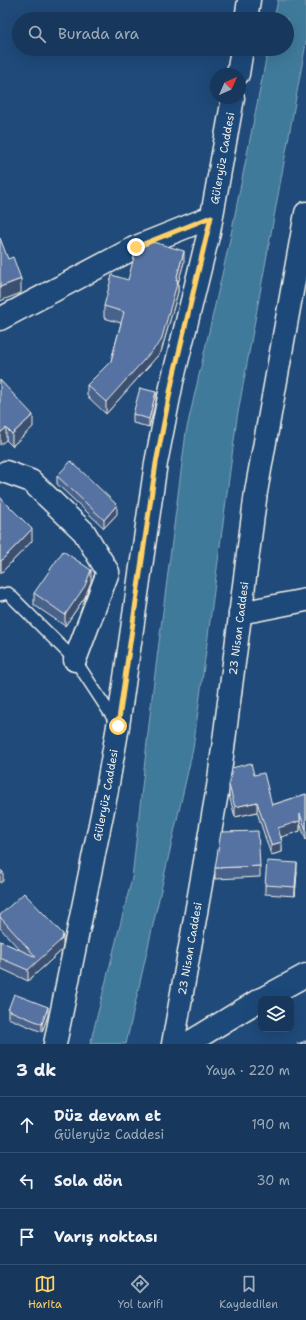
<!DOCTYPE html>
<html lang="tr">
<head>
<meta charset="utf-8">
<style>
  :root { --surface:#17385c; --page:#244365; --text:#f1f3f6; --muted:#9eacbb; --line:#365272; --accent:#ffd166 }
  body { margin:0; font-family:"Shantell Sans",sans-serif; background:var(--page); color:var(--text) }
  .controls { position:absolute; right:12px; bottom:12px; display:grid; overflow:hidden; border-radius:8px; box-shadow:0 4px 16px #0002 }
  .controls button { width:36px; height:36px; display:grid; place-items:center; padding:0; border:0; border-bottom:1px solid var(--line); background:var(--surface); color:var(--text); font:20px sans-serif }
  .compass { position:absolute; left:210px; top:68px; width:36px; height:36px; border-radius:50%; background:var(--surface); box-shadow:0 4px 16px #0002; rotate:45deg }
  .stop { position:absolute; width:12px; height:12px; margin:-9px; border:3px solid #ffd166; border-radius:50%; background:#fff }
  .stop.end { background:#ffd166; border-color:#fff; box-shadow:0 1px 4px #0008 }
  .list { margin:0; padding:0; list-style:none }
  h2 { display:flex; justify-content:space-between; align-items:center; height:52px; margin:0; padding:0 16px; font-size:17px }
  h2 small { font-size:13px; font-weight:400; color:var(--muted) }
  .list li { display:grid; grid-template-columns:26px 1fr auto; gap:12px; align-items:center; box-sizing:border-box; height:56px; padding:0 16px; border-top:1px solid var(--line) }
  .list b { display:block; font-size:15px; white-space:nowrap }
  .list p { margin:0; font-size:13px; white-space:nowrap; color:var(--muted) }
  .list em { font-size:13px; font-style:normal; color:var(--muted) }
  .icon { flex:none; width:22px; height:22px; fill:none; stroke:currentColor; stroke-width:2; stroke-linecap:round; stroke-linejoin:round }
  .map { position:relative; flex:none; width:306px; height:1044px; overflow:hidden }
  .search { position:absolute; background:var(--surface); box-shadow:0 4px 16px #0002; left:12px; right:12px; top:12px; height:44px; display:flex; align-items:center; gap:10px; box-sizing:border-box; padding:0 14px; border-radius:22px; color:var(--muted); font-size:15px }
  .sheet { height:220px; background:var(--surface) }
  nav { display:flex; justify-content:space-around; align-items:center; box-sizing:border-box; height:56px; border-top:1px solid var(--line); background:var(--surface); font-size:11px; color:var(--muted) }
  nav a { display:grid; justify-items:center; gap:2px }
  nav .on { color:var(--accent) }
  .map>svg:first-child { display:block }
  .water { fill:#417a9b; stroke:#89aaba }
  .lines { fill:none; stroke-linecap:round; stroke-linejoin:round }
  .lane-casing { stroke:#f4f1e8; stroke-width:14 }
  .street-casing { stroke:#f4f1e8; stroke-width:25 }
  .secondary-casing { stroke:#f4f1e8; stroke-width:25 }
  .lane { stroke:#1f4a7a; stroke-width:11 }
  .street { stroke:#1f4a7a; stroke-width:22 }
  .secondary { stroke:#1f4a7a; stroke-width:22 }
  .wall { fill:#48628b; stroke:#f4f1e8 }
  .shaded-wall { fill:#3b5071; stroke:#f4f1e8 }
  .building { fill:#5472a2; stroke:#f4f1e8 }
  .route { stroke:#ffd166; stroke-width:5 }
  .labels { text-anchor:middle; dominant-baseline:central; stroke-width:3.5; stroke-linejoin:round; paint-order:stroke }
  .street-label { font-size:11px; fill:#f4f1e8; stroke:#1f4a7a }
</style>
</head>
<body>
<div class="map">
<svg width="306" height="1044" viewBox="0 0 306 1044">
  <rect width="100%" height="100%" fill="#1f4a7a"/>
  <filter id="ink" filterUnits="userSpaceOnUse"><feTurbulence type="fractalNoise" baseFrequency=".025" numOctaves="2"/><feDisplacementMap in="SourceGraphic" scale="8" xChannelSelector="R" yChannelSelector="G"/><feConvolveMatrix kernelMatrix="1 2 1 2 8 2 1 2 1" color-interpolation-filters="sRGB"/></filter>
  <g filter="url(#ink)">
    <path class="water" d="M278 0H306V43L237 418 193 749 126 1044H90L132 878 152 697 186 432 229 244 268 49H287V19H274Z"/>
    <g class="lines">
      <g class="lane-casing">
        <path id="lane" d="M0 595 8 593 75 660 117 724"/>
      </g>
      <g class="street-casing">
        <path id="street" d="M0 319 136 247 211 217
          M6 472 31 481 84 532 108 572 75 660
          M240 613 306 600"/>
      </g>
      <g class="secondary-casing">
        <g id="secondary">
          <path d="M246 19 249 0"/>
          <path d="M238 74 242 49"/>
          <path d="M262 999 306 975"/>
          <path id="s1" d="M55 1044 106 795 118 726 156 463 172 382 209 232 233 98"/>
          <path id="s2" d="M173 1044 218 787 256 492 306 213"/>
          <path d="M187 1044 261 999"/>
        </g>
      </g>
      <use href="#lane" class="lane"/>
      <use href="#street" class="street"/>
      <use href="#secondary" class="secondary"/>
    </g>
    <path class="wall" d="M184 262 178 283V292L161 352 106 414 87 396V385L111 361 121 323 104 318V306L128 280Z
      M0 380 33 427 12 446 6 440Z
      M156 401 149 427 133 423V414Z
      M57 476 117 514 104 528 57 484Z
      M0 497 32 541 1 573H0Z
      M91 582 85 597 65 626 34 605V593Z
      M254 775 272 805 306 794V840L300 823V831L281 837 282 852 271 855 257 812 235 817 229 795V785Z
      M260 866V877L215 879V868Z
      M297 872 295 896 265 894V885Z
      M0 915 63 945 62 950 28 981 0 968V941L20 950 0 928Z
      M8 1010 48 1015 42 1032 8 1018Z"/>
    <path class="shaded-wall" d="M184 251V262L178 283V292L161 352 106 414V402L176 280Z
      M21 279V293L0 301V287Z
      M156 392V401L149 427V419Z
      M33 415V427L12 446V434Z
      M6 428V440L0 445V433Z
      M117 505V514L104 528V520Z
      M32 529V541L1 573V561Z
      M91 570V582L85 597 65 626V615Z
      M257 802V812L235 817V807Z
      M300 814V831L278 838V828Z
      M282 842V852L271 855V845Z
      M297 863V872L295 896V887Z
      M3 872V881L0 883V875Z
      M63 934V945L62 950 28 981V970Z
      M48 1007V1015L42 1032V1024Z"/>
    <path class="building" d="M212 14 213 19H190L189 16Z
      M0 238 8 259 13 257 21 279 0 287Z
      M153 242 184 251 176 280H178L161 341 106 402 87 385 111 361 124 312 104 306 112 275 128 280 136 249Z
      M0 380 33 415 12 434 6 428 0 433Z
      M140 388 156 392 149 419 133 414Z
      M71 461 117 505 104 520 57 476Z
      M0 497 32 529 1 561H0Z
      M63 551 91 570 85 586 65 615 34 593Z
      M251 763 254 775 264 773 272 805 306 794V830L300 814V821L278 828 282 842 271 845 257 802 235 807 229 785 232 768Z
      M258 831 260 866 215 868 221 832Z
      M267 861 297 863 295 887 265 885Z
      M0 870 3 872 0 875Z
      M24 893 63 934 62 939 28 970 0 958V941L36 957 0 917V915Z
      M14 994 48 1007 42 1024 8 1010Z
      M306 1041V1044H297Z"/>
  </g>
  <g class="lines" filter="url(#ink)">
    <path class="route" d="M118 726 156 463 172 382 211 217 136 247"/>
  </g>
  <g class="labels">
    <g class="street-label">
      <text stroke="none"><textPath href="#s1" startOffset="902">Güleryüz Caddesi</textPath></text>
      <text stroke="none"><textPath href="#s2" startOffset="421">23 Nisan Caddesi</textPath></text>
      <text stroke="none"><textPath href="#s1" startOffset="254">Güleryüz Caddesi</textPath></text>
      <text stroke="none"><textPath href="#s2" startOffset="97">23 Nisan Caddesi</textPath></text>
    </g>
  </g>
</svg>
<div class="controls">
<button><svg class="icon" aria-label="layers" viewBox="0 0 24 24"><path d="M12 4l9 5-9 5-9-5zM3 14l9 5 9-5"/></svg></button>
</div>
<svg class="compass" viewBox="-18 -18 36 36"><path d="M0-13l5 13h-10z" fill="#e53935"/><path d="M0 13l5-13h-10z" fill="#9eacbb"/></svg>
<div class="stop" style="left:118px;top:726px"></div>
<div class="stop end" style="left:136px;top:247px"></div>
<div class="search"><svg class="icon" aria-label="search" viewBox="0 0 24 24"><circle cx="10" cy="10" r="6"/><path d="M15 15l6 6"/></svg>Burada ara</div>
</div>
<section class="sheet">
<h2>3 dk<small>Yaya · 220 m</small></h2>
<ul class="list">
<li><svg class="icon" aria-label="ahead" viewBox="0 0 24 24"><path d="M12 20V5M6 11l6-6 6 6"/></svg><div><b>Düz devam et</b><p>Güleryüz Caddesi</p></div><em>190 m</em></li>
<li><svg class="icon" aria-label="left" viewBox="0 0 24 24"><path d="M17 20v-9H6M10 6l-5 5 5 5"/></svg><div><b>Sola dön</b></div><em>30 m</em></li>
<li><svg class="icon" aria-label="arrive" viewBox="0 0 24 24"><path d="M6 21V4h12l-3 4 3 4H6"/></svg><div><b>Varış noktası</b></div></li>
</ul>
</section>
<nav>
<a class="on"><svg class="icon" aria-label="map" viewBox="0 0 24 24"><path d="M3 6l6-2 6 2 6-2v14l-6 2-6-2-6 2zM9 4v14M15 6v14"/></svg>Harita</a>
<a><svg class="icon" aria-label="directions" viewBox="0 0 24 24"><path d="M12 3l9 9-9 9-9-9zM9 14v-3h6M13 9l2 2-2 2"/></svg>Yol tarifi</a>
<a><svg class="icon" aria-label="saved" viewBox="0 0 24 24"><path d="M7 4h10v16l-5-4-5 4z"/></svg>Kaydedilen</a>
</nav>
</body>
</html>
